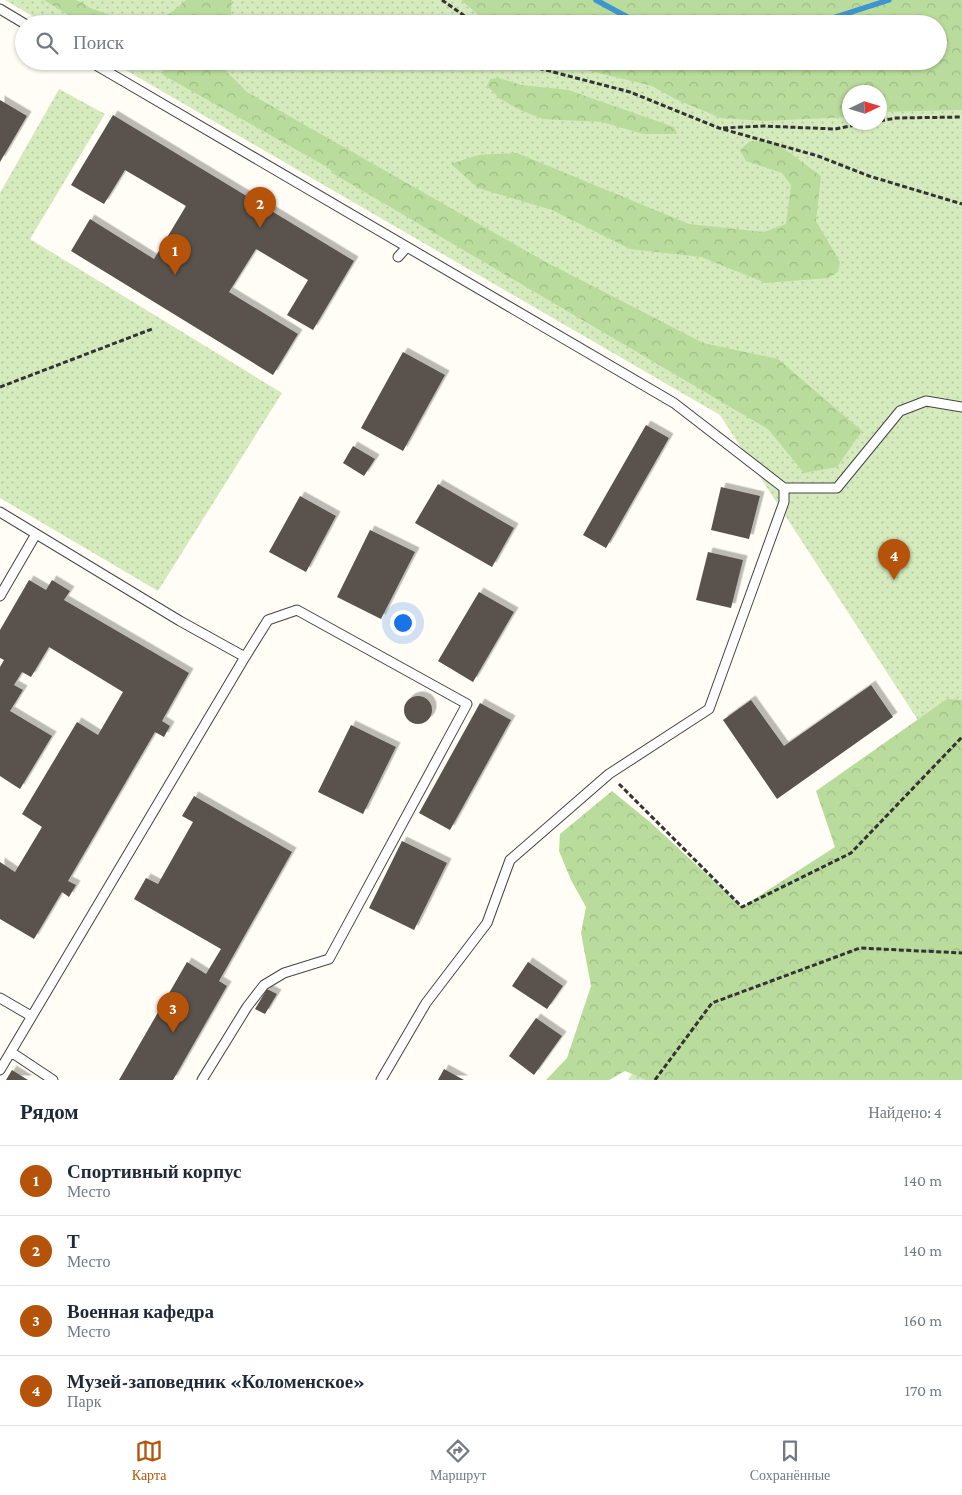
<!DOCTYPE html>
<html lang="ru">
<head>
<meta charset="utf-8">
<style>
  :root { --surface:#fff; --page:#f2f2f3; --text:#1f2937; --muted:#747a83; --line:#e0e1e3; --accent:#b45309 }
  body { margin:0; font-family:"Crimson Pro",serif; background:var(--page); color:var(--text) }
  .compass { position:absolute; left:842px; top:85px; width:45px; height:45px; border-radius:50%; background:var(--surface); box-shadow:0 1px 4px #0004; rotate:86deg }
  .you { position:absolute; left:402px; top:622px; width:18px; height:18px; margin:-12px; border:4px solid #fff; border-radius:50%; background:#1a73e8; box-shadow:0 0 0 8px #1a73e833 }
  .badge { display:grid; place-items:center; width:32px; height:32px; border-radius:50%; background:var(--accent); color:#fff; font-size:16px; font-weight:700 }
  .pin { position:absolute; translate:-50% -41px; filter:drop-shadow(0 1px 2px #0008) }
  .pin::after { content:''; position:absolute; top:26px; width:18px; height:15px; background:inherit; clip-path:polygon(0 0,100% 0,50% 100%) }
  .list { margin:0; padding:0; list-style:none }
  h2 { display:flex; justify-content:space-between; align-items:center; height:65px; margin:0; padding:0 20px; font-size:21px }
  h2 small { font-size:16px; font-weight:400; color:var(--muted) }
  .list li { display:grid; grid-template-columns:32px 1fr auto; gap:15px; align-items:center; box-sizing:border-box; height:70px; padding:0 20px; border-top:1px solid var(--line) }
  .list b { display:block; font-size:19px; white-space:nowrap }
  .list p { margin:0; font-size:16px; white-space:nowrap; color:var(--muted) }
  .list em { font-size:16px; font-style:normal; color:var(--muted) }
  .icon { flex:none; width:28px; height:28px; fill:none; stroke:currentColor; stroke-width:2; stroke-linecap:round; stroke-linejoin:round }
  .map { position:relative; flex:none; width:962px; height:1080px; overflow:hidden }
  .search { position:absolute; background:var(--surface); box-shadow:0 1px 4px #0004; left:15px; right:15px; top:15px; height:55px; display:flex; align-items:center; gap:12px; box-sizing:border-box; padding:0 18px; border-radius:28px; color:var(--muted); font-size:19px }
  .sheet { height:345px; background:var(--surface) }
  nav { display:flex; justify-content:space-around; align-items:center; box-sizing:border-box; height:70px; border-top:1px solid var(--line); background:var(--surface); font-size:14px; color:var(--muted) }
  nav a { display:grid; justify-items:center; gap:2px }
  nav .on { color:var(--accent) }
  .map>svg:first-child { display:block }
  .grass { fill:url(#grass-dots); fill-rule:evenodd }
  .forest { fill:url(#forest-crowns) }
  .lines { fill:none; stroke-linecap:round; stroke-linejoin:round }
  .stream { stroke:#3f96cf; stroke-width:5.5 }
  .building { fill:#5a524d; filter:url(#shadow) }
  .service-casing { stroke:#444; stroke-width:11 }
  .path { stroke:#333; stroke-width:3; stroke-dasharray:5 2.5; stroke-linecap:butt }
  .service { stroke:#fff; stroke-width:9 }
</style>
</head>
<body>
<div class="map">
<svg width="962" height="1080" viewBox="0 0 962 1080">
  <defs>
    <pattern id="grass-dots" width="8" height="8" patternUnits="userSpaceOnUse" patternTransform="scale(1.25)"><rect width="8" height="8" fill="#d5ebbd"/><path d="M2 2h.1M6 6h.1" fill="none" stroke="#b6c8a1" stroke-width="1.8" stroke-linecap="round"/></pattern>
    <pattern id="forest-crowns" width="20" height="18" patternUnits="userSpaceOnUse" patternTransform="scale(1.25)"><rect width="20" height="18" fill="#b9dc9c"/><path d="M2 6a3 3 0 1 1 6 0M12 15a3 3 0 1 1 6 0" fill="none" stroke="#9ebc85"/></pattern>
    <filter id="shadow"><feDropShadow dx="4.5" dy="-4.5" stdDeviation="0" flood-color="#0004"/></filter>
  </defs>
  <rect width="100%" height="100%" fill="#fffdf5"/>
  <path class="grass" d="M5 0H962V1080H628L725 931 896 822 934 745 720 415 110 61H938V24H46ZM850 92H880V122H850Z
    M59 89 105 114 30 239 282 393 158 591 0 498V193Z"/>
  <path class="forest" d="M44 0C54 0 66 0 75 0 81 1 87 7 93 9 132 23 153 32 186 0H232L230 24H83Z
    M461 0H962V110L880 112V92H850L849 117 764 121 721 118 675 99 652 86 550 61H938V24H489Z
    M165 61H224L226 71 247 92 544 261 703 343 778 359 862 431 837 467 804 473 768 429 334 174 329 168 163 75Z
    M499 78 521 85 568 90 674 127 677 134H643L602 122 543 119 520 110 499 98 487 86 490 79Z
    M750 141 775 142 821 176 816 221 840 262 838 272 828 278 766 283 701 257 630 249 552 210 478 188 451 164 478 155 517 153 689 224 764 232 786 224 791 185 782 173 746 161 740 150Z
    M947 699 962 700V1080H646L625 1071 609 1080H546L567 1058 591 986 581 933 586 907 571 880 559 851 560 834 612 791 650 822 742 907 835 847 816 791Z"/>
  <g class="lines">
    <path class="stream" d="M596 0 629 18 647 24
      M814 24 889 0"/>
  </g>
  <path class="building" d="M0 100 27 116 0 162Z
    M113 115 354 261 313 330 287 315 308 280 256 249 229 292 298 334 273 375 71 251 90 219 154 259 186 206 125 170 104 204 71 185Z
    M403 352 445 375 403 451 361 428Z
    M646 425 669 438 606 548 583 535Z
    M353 446 375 459 364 476 343 463Z
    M438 484 514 528 492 567 415 523Z
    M721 487 760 496 749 539 711 530Z
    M300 496 336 516 306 572 269 552Z
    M370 530 415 552 381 619 337 597Z
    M708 552 743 560 731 608 696 600Z
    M29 580 46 590 52 580 70 591 64 600 189 673 162 721 170 726 164 737 155 732 68 881 76 885 69 897 62 892 34 939 0 919V862L15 872 42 827 22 814 77 722 98 735 123 692 49 647 31 677 22 672 14 685 23 690 10 711 52 736 20 789 0 776V667L4 660 0 658V630Z
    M479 592 514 612 473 682 438 661Z
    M871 685 893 717 777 799 723 720 751 700 784 746Z
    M404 710a14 14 0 1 1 28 0a14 14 0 1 1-28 0Z
    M480 703 511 720 450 830 419 813Z
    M351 725 396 747 363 814 318 792Z
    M194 796 292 852 219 981 227 986 173 1080H119L187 962 206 974 221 949 134 899 146 878 158 884 193 822 182 816Z
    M402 841 447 863 414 930 369 908Z
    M528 962 563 986 547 1009 512 986Z
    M267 989 277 994 265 1014 255 1009Z
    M536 1018 562 1036 534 1075 509 1056Z
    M444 1069 464 1080H438Z
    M12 1070 28 1080H6Z"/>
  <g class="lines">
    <g class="service-casing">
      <path id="service" d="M0 9 25 24
        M89 61 674 403 784 488H837L900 411 926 401 962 407
        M398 257 407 247
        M0 512 180 621 245 657 268 620 297 610 467 704 329 959 284 973 264 985 247 1007 202 1080
        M0 596 36 534
        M0 998 31 1016
        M11 1052 53 1080
        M0 1070 245 657
        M381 1080 426 1003 487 923 510 860 609 774 709 709 784 502V488"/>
    </g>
    <path class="path" d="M442 0 476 24
      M526 61 534 67 630 92 719 128 818 156 869 176 962 204
      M880 121 896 118 962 117
      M723 128 763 126 835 129 871 122
      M0 387 152 329
      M619 784 742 907 851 853 962 737
      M655 1080 712 1003 860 948 962 953"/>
    <use href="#service" class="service"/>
  </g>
</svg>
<svg class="compass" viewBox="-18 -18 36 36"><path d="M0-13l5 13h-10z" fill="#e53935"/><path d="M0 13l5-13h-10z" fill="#747a83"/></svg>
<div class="you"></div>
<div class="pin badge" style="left:175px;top:275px">1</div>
<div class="pin badge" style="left:260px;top:228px">2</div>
<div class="pin badge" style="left:173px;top:1033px">3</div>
<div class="pin badge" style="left:894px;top:580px">4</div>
<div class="search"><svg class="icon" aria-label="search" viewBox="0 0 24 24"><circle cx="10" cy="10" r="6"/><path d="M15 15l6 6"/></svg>Поиск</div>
</div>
<section class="sheet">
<h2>Рядом<small>Найдено: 4</small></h2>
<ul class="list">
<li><span class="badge">1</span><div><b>Спортивный корпус</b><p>Место</p></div><em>140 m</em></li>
<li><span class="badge">2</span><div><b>Т</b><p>Место</p></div><em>140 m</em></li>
<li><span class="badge">3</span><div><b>Военная кафедра</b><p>Место</p></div><em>160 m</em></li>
<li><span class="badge">4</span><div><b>Музей-заповедник «Коломенское»</b><p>Парк</p></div><em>170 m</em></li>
</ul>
</section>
<nav>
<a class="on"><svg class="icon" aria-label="map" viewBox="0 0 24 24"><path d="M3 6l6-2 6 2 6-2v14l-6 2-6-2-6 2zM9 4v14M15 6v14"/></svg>Карта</a>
<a><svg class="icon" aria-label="directions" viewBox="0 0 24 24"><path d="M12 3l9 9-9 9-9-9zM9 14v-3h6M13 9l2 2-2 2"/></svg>Маршрут</a>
<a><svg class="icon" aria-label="saved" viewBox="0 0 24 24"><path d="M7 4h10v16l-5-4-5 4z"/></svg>Сохранённые</a>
</nav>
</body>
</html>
